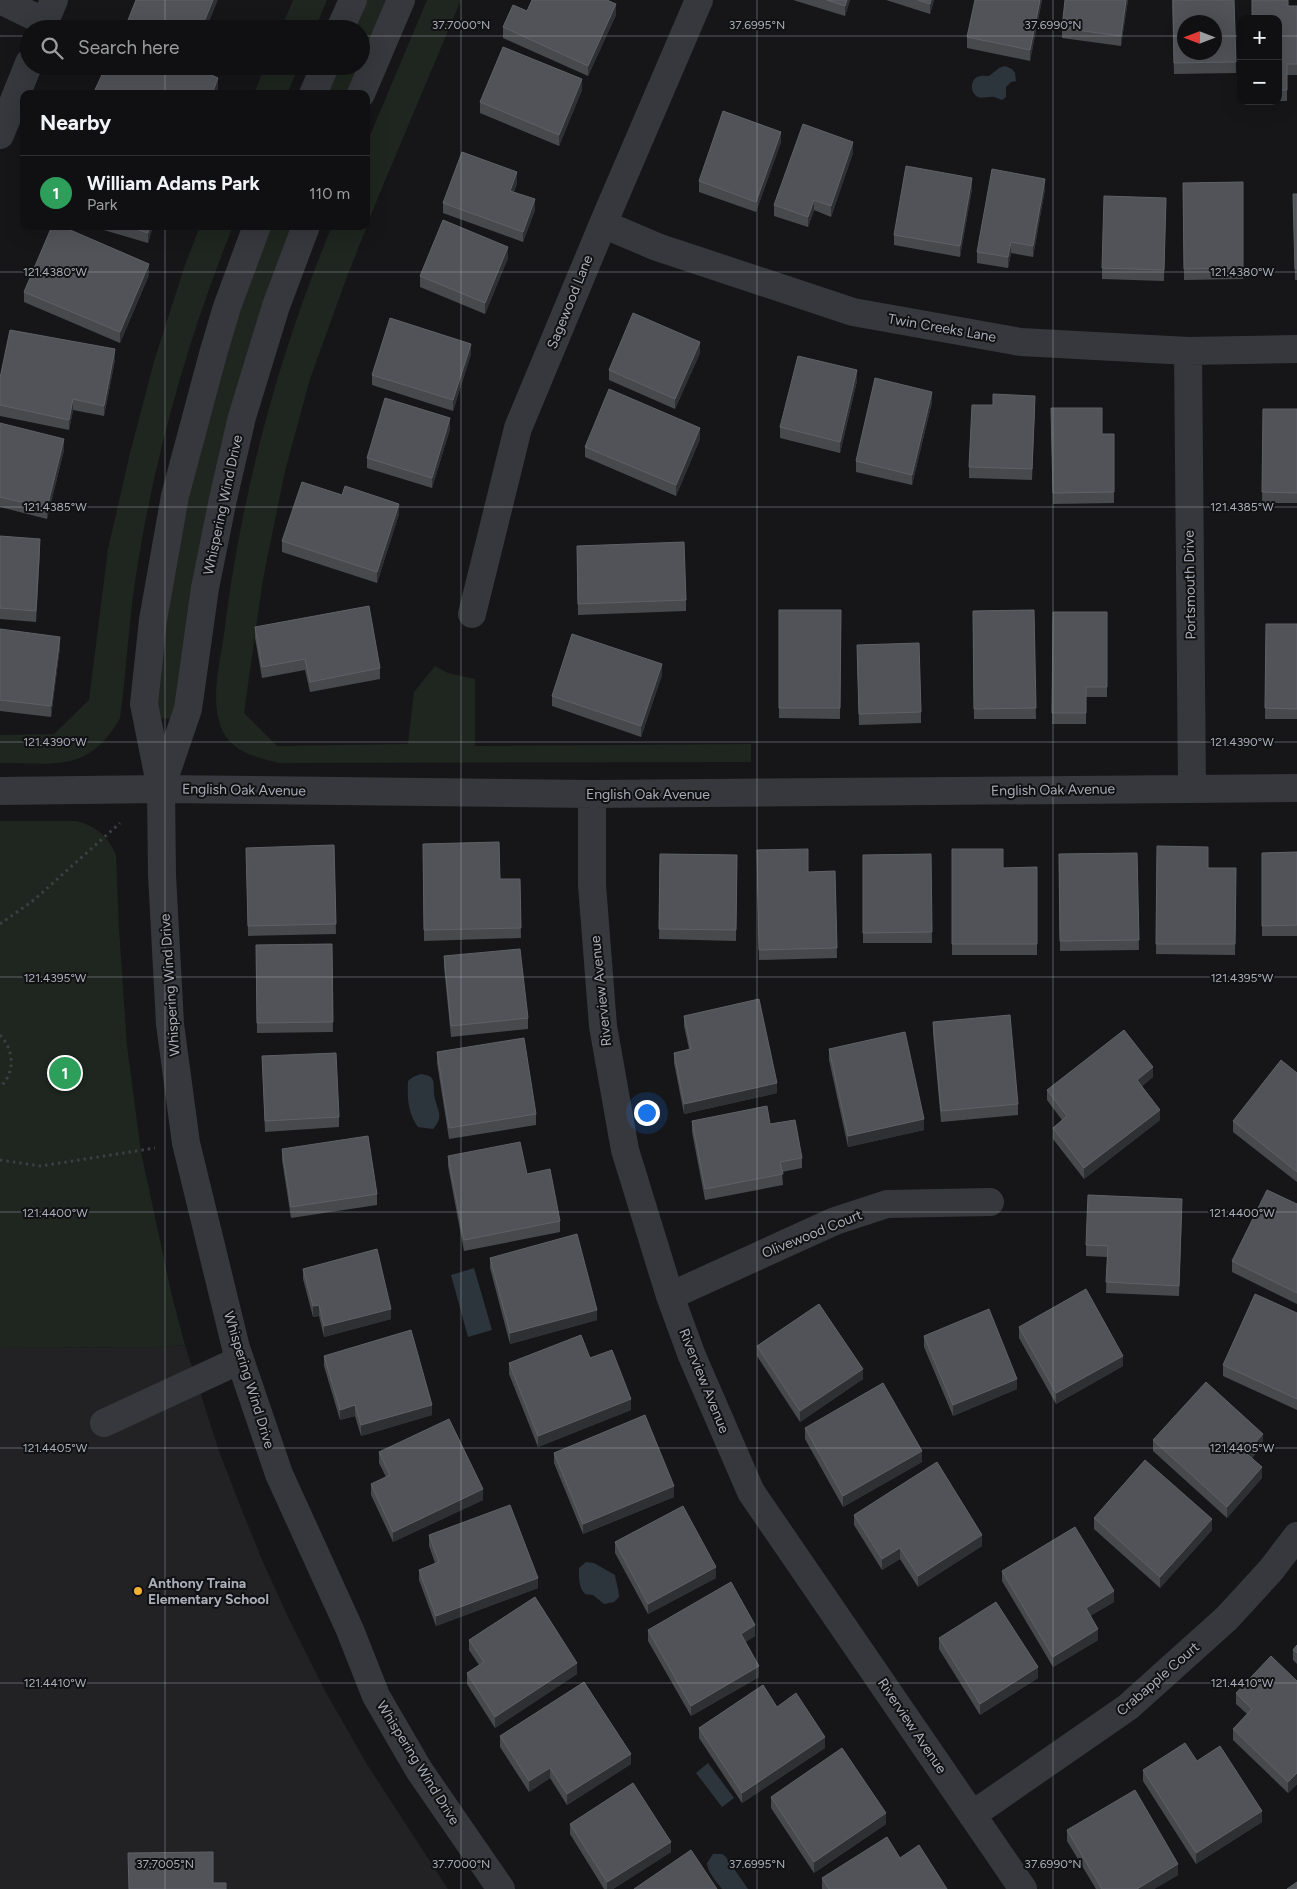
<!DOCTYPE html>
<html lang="en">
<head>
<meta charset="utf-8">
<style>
  :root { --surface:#101012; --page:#19191b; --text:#f1f3f6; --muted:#9c9d9f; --line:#303032; --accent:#b45309 }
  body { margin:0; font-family:Figtree,sans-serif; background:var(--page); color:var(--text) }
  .controls { position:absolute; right:15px; top:15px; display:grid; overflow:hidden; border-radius:10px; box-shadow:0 5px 20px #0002 }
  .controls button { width:45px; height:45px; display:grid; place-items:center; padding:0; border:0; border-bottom:1px solid var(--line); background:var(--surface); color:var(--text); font:25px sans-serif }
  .compass { position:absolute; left:1177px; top:15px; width:45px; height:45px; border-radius:50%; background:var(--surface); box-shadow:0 5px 20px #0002; rotate:270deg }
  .you { position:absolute; left:646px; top:1112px; width:18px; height:18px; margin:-12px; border:4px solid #fff; border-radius:50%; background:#1a73e8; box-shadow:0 0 0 8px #1a73e833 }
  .badge { display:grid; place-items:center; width:32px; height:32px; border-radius:50%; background:var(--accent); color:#fff; font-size:16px; font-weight:700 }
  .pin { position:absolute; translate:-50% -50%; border:2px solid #fff; box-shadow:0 1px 5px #0006 }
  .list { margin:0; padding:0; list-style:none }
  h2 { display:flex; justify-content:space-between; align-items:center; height:65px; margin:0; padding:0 20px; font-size:21px }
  h2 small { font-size:16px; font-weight:400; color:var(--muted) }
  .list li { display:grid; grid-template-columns:32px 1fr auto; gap:15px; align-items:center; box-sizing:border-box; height:75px; padding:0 20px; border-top:1px solid var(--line) }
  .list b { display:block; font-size:19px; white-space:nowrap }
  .list p { margin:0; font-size:16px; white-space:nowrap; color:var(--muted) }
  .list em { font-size:16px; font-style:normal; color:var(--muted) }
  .icon { flex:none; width:28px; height:28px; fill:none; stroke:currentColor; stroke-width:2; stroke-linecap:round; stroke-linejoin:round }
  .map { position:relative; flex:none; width:1297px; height:1889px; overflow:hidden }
  .search { position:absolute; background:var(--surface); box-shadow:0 5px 20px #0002; left:20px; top:20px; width:350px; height:55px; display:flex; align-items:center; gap:12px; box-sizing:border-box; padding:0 18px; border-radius:28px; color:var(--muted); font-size:19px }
  .panel { position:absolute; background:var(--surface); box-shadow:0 5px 20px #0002; left:20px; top:90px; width:350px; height:140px; border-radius:10px }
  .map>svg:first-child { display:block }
  .built { fill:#222225 }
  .green { fill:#1e261f }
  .water { fill:#2c353c }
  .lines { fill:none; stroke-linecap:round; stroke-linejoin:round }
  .path { stroke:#3d3f44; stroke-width:3; stroke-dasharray:2.5 4; stroke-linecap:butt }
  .minor { stroke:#37383d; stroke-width:28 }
  .wall { fill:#47494d }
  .shaded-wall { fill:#2f3033 }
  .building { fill:#525359; stroke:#5f6168; fill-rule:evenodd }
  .ticks { fill:none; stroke:#a8adb8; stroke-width:1; stroke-opacity:0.45 }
  .poi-dot { fill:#f2b134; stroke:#111113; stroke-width:2 }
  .labels { text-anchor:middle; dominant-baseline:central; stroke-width:4; stroke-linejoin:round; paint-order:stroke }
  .street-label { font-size:14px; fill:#a8adb8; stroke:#111113 }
  .poi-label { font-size:14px; font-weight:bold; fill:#a8adb8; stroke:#111113; text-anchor:start }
  .ticks-label { font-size:12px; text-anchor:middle; fill:#a8adb8; stroke:#111113; stroke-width:4; stroke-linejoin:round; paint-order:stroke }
</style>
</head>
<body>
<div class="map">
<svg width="1297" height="1889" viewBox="0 0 1297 1889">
  <rect width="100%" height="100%" fill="#161618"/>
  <path class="built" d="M185 1345 219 1451 239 1503 263 1562 289 1619 324 1689 368 1766 448 1889H0V1348L160 1347Z"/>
  <path class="green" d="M293 0H327L315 29H281Z
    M365 0H391L351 94H325L337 66H361V29H352Z
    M427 0H461L379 195 345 282 310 379 285 471 263 579 244 713 277 746 408 744 414 692 435 666 448 673 475 679V746L751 744V762L279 763C257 758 229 751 221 727 210 698 220 663 224 634 241 494 278 356 332 226H366V145Z
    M265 66H299L287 94H254Z
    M200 226H233C187 340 151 468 134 589 128 632 126 675 120 718 89 773 56 763 0 763V735L54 734 89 700 108 549 130 453 155 358 185 265Z
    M270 226H296L173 719 160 718 156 713 159 664 184 507 236 316Z
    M0 821H76C96 826 108 836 116 855L119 929 127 1046 141 1152 172 1296 185 1345 160 1347 0 1348Z"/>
  <path class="water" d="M1005 66 1012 69 1015 73 1016 81 1011 82 1006 87V97L1002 100C999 99 997 98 994 97 989 96 983 99 978 97 970 93 970 81 977 77 981 75 986 76 989 76L999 68Z
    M421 1074C440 1076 431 1087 435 1099 438 1112 444 1116 433 1129L418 1127C408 1113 407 1098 408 1081L413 1077Z
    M474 1268 492 1330 468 1337 451 1275Z
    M586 1562 594 1563 615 1575C616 1583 619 1589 619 1597L614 1602 604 1604 593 1595 585 1594C578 1587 579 1577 579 1568Z
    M708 1763 734 1798 722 1807 696 1773Z
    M713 1854H722L726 1857 748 1889H722C716 1881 708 1873 707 1863Z"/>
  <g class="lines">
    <path class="path" d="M0 924 34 900 120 823
      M0 1035C14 1050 16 1072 0 1087
      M0 1160 41 1166 155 1148"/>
    <path class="minor" d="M0 0 45 22
      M42 29 54 0
      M340 29 353 0
      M313 94 325 66
      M361 94 401 0
      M0 135 29 63
      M603 224 657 247 853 312 1021 342 1188 351 1297 349
      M257 226 227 307 213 354 175 496 153 620 144 704 161 789 162 875 170 1024 186 1143 236 1348 279 1474 350 1630 376 1696 419 1770 501 1889
      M1188 351 1192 789
      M472 614 518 428 603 224 699 0
      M161 788 188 709 205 588 223 499 242 417 276 306 306 226
      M0 791 161 789 592 794 1297 788
      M592 794V885L603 1026 625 1150 670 1296 692 1356 751 1492 1023 1889
      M670 1296 835 1221 887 1204 990 1202
      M104 1423 240 1360
      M972 1815 1128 1707 1227 1618 1271 1570 1297 1536"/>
  </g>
  <path class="wall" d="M793 0H850L845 16Z
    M886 0H934L930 14Z
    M1042 0 1030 61 967 48V37Z
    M1065 0H1128L1121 46 1062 38V28Z
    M1172 0H1234L1236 73 1174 74Z
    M1288 6H1297V75H1287V101H1278V19Z
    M527 11 616 15 588 76 503 38V27Z
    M128 20 206 29H128Z
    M582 90 559 146 480 113V102Z
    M781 142 756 212 699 192V181Z
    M853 153 831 217 814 210 808 227 774 216V205Z
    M1243 182V279L1184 280 1183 183Z
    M517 183 514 192 535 210 523 242 443 213V203Z
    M972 189 960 257 894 245V235Z
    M1045 189 1033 257 1011 253 1008 268 977 263V252Z
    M1293 194H1297V280H1295Z
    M1166 198 1164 281 1102 279V268Z
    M90 226H153L148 243Z
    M508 258 485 314 420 287V276Z
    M149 275 120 343 24 302V292Z
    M700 353 675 409 609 380V370Z
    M471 354 453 411 372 385V375Z
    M115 360 104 416 73 410 69 430 0 416V378Z
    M857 381 840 453 780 438V427Z
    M932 402 912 485 856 472V461Z
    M1035 407 1032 480 969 478V467Z
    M1051 408 1102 434H1114V503L1053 504Z
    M1263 409H1297V503H1262Z
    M0 423 64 450 47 519 0 507Z
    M450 429 432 488 367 468V458Z
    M700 439 676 496 585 457V447Z
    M399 514 377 583 282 552V541Z
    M0 536 40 550 36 622 0 619Z
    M577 556 686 600V611L578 615Z
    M779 610H841L840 719 779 718Z
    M1034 610 1036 719H974L973 611Z
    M1053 612H1107V697H1086V724H1052Z
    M1266 624H1297V719H1265Z
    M255 627 380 668V679L310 692 305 670 262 678 255 638Z
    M0 629 60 647 51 717 0 711Z
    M857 655 921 712V723L859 725Z
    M662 675 641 737 552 706V696Z
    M423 844 500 879H520L521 938 424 941Z
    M334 845 336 934 248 936 246 848Z
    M1157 846 1208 868H1236L1235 955 1156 954Z
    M952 849 1003 868 1037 867V955H952Z
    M757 850 808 872 835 871 837 958 759 960Z
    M1297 852V936H1262V853Z
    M1137 853 1139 950 1060 951 1059 854Z
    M660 854 737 855 736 941 659 939Z
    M931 854 932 943H863V855Z
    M332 944 333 1032 257 1033 256 945Z
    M444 956 528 1018V1029L451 1037 444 967Z
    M684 1016 777 1093 684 1114 674 1063V1053L689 1049 684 1026Z
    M933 1022 1018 1104V1115L941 1122 933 1033Z
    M829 1049 924 1130 848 1147 829 1060Z
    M437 1052 536 1114V1125L449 1139 437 1063Z
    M262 1056 339 1117V1127L265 1132Z
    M1297 1073V1182L1233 1132V1121Z
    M1153 1077 1142 1086 1160 1120 1084 1179 1053 1139V1128L1062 1120 1047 1100V1090Z
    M692 1121 770 1124 802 1158V1168L782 1172 783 1185 705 1200 692 1132Z
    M282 1149 377 1194V1205L291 1218 282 1160Z
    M448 1156 527 1174 560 1221V1232L464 1251 448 1166Z
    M1297 1204V1304L1232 1272V1261Z
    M1182 1210 1179 1296 1106 1293 1107 1257 1086 1256V1245Z
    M490 1258 597 1320 510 1344 490 1268Z
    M303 1269 391 1319 324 1337 319 1316 313 1317 303 1279Z
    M1297 1313V1410L1223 1376V1365Z
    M1019 1327 1123 1366 1056 1404 1019 1338Z
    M924 1336 1017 1389 953 1416 924 1347Z
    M757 1346 863 1379 800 1422 757 1356Z
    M324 1356 432 1415 361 1436 355 1416 340 1420 324 1366Z
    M590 1358 631 1410 538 1447 509 1374V1363Z
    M805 1428 922 1462 843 1507 805 1439Z
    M1153 1440 1263 1445 1252 1458 1262 1478 1227 1518 1153 1451Z
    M379 1452 483 1500 393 1542 371 1495V1484L386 1477 379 1463Z
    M554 1453 674 1497 583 1534 554 1463Z
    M854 1515 982 1546 918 1587 900 1559 882 1570 854 1525Z
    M1094 1518 1212 1530 1160 1588 1094 1529Z
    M429 1535 538 1588 436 1626 419 1580V1570L435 1563 429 1546Z
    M615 1542 716 1578 648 1614 615 1553Z
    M1002 1571 1114 1602 1090 1616 1098 1640 1053 1667 1002 1581Z
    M648 1630 755 1636 745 1642 759 1677 691 1716 648 1641Z
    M939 1638 1038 1678 980 1715 939 1649Z
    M469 1640 577 1674 495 1728 467 1684V1673L479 1665 469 1650Z
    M1297 1645V1664L1293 1660V1650Z
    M1297 1681V1784L1288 1793 1233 1740V1729L1247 1714 1236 1704V1693Z
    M777 1707 825 1748 742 1803 699 1738V1728Z
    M500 1736 631 1764 567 1805 550 1778 529 1792 500 1747Z
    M1197 1761 1262 1822 1196 1864 1143 1781V1770Z
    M771 1797 886 1824 814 1873 771 1808Z
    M570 1824 671 1852 613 1889H604L570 1834Z
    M1067 1830 1178 1875 1154 1889H1096L1067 1841Z
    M822 1878 947 1889H822Z"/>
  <path class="shaded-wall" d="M213 0H218L206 29H201Z
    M847 0H850L845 16V6Z
    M931 0H934L930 14V4Z
    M1040 0H1042L1030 61V50Z
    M1126 0H1128L1121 46V36Z
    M616 4V15L588 76V66Z
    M218 78V89L216 94H212Z
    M582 79V90L559 146V135Z
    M781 132V142L756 212V202Z
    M853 142V153L831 217V206Z
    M517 172V183L510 202V191Z
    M972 178V189L960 257V246Z
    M1045 179V189L1033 257V246Z
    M535 199V210L523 242V232Z
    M814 200V210L808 227V217Z
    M150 226H153L148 243V233Z
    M1011 242V253L1008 268V257Z
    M508 247V258L485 314V303Z
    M149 264V275L120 343V332Z
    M700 342V353L675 409V399Z
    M471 344V354L453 411V400Z
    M115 349V360L104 416V406Z
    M857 370V381L840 453V442Z
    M932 392V402L912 485V475Z
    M73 399V410L69 430V420Z
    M450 418V429L432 488V478Z
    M700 428V439L676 496V485Z
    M64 439V450L47 519V508Z
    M399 504V514L377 583V572Z
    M40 539V550L36 622V611Z
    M60 637V647L51 717V706Z
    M662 664V675L641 737V726Z
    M1153 1067V1077L1137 1090V1080Z
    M777 1083V1093L684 1114V1104Z
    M1160 1110V1120L1084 1179V1168Z
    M924 1119V1130L848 1147V1136Z
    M319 1305V1316L313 1317V1306Z
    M391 1309V1319L324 1337V1326Z
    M597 1310V1320L510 1344V1333Z
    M1123 1356V1366L1056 1404V1393Z
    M863 1369V1379L800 1422V1411Z
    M1017 1379V1389L953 1416V1405Z
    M631 1399V1410L538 1447V1436Z
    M355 1405V1416L340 1420V1410Z
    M432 1405V1415L361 1436V1425Z
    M1263 1434V1445L1246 1464V1453Z
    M922 1451V1462L843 1507V1496Z
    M1262 1467V1478L1227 1518V1507Z
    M674 1486V1497L583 1534V1524Z
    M483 1489V1500L393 1542V1532Z
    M1212 1519V1530L1160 1588V1577Z
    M982 1535V1546L918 1587V1576Z
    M900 1548V1559L882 1570V1559Z
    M716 1567V1578L648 1614V1604Z
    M538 1578V1588L436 1626V1616Z
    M1114 1591V1602L1086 1618V1608Z
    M755 1625V1636L741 1645V1634Z
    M1098 1629V1640L1053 1667V1657Z
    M577 1663V1674L495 1728V1717Z
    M759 1666V1677L691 1716V1706Z
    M1038 1667V1678L980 1715V1704Z
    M825 1737V1748L742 1803V1793Z
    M631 1754V1764L567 1805V1794Z
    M550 1768V1778L529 1792V1781Z
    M1297 1773V1784L1288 1793V1782Z
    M1262 1811V1822L1196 1864V1853Z
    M886 1813V1824L814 1873V1862Z
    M671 1842V1852L613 1889H607V1882Z
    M1178 1864V1875L1154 1889H1137Z"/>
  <path class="building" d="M136 0H213L201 29H148L128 20Z
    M532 0H607L616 4 588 66 503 27 513 5 527 11Z
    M827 0H847L845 6Z
    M918 0H931L930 4Z
    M975 0H1040L1030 50 967 37Z
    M1065 0H1126L1121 36 1062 28Z
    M1173 0H1234L1236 62 1174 63ZM1184 22H1214V52H1184Z
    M1252 0H1288V6H1297V64H1287V90H1278V19H1252Z
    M503 47 582 79 559 135 480 102Z
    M106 66H191L218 78 212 94H93Z
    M723 111 781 132 756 202 699 181Z
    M803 124 853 142 831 206 814 200 808 217 774 205Z
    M462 152 517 172 510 191 535 199 523 232 443 203Z
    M906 166 972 178 960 246 894 235Z
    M992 169 1045 179 1033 246 1011 242 1008 257 977 252Z
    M1243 182V268L1184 269 1183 183Z
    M1293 194H1297V269H1295Z
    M1104 196 1166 198 1164 270 1102 268Z
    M443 220 508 247 485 303 420 276Z
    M52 226H61L149 264 120 332 24 292Z
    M126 226H150L148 233Z
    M633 313 700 342 675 399 609 370Z
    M390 318 471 344 453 400 372 375Z
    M10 330 115 349 104 406 73 399 69 420 0 405V378Z
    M798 356 857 370 840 442 780 427Z
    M875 378 932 392 912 475 856 461Z
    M609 389 700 428 676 485 585 447Z
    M993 394 1035 396 1032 469 969 467 972 405H993Z
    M385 398 450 418 432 478 367 458Z
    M1051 408H1102V434H1114V492L1053 493Z
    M1263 409H1297V493L1262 492Z
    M0 423 64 439 47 508 0 497Z
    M302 482 342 495 345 486 399 504 377 572 282 541Z
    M0 536 40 539 36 611 0 608Z
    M684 542 686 600 578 604 577 546Z
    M369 606 380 668 310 682 305 659 262 667 255 627Z
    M779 610H841L840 708H779Z
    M1034 610 1036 708 974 709 973 611Z
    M1053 612H1107V687H1086V713H1052Z
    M1266 624H1297V709L1265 708Z
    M0 629 60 637 51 706 0 700Z
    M572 634 662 664 641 726 552 696Z
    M919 643 921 712 859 714 857 645Z
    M499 842 500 879H520L521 928 424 930 423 844Z
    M334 845 336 924 248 926 246 848Z
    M1157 846 1208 847V868H1236L1235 944H1156Z
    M808 849V872L835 871 837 948 759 950 757 850Z
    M952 849H1003V868L1037 867V944H952Z
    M1297 852V925L1262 926V853Z
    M1137 853 1139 940 1060 941 1059 854Z
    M660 854 737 855 736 930 659 929Z
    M931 854 932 932 863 933V855Z
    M332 944 333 1022 257 1023 256 945Z
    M520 949 528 1018 451 1026 444 956Z
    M759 999 777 1083 684 1104 674 1053 691 1049 684 1016Z
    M1010 1015 1018 1104 941 1111 933 1022Z
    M1124 1030 1153 1067 1137 1080 1160 1110 1084 1168 1053 1128 1067 1116 1047 1090Z
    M905 1032 924 1119 848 1136 829 1049Z
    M524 1038 536 1114 449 1128 437 1052Z
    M336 1053 339 1117 265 1121 262 1056Z
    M1281 1060 1297 1073V1172L1233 1121Z
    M767 1106 770 1124 795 1120 802 1158 780 1162 783 1174 705 1189 692 1121Z
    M368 1136 377 1194 291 1207 282 1149Z
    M520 1142 527 1174 550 1169 560 1221 464 1240 448 1156Z
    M1267 1190 1297 1204V1293L1232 1261Z
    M1088 1195 1182 1199 1179 1286 1106 1282 1108 1246 1086 1245Z
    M577 1234 597 1310 510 1333 490 1258Z
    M377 1249 391 1309 324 1326 319 1305 313 1306 303 1269Z
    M1086 1289 1123 1356 1056 1393 1019 1327Z
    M1255 1294 1297 1313V1399L1223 1365Z
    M819 1304 863 1369 800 1411 757 1346Z
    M989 1309 1017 1379 953 1405 924 1336Z
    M411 1330 432 1405 361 1425 355 1405 340 1410 324 1356Z
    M581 1335 590 1358 612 1350 631 1399 538 1436 509 1363Z
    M1206 1382 1263 1434 1246 1453 1262 1467 1227 1507 1153 1440Z
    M883 1383 922 1451 843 1496 805 1428Z
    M645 1415 674 1486 583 1524 554 1453Z
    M449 1419 483 1489 393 1532 371 1484 390 1475 379 1452Z
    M1145 1460 1212 1519 1160 1577 1094 1518Z
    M937 1462 982 1535 918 1576 900 1548 882 1559 854 1515Z
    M510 1505 538 1578 436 1616 419 1570 439 1562 429 1535Z
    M683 1506 716 1567 648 1604 615 1542Z
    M1075 1527 1114 1591 1086 1608 1098 1629 1053 1657 1002 1571Z
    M731 1582 755 1625 741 1634 759 1666 691 1706 648 1630Z
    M535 1597 577 1663 495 1717 467 1673 484 1662 469 1640Z
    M996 1602 1038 1667 980 1704 939 1638Z
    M1297 1645V1653L1293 1650Z
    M1271 1656 1297 1681V1773L1288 1782 1233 1729 1252 1709 1236 1693Z
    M584 1682 631 1754 567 1794 550 1768 529 1781 500 1736Z
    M763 1685 777 1707 796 1693 825 1737 742 1793 699 1728Z
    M1185 1743 1197 1761 1220 1746 1262 1811 1196 1853 1143 1770Z
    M842 1748 886 1813 814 1862 771 1797Z
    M633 1783 671 1842 607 1882 570 1824Z
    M1135 1790 1178 1864 1137 1889H1102L1067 1830Z
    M887 1837 900 1858 919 1845 947 1889H829L822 1878Z
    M691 1850 717 1889H634Z
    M213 1852V1883H226V1889H129L128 1853Z
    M1297 1882V1889H1287Z"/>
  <path class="ticks" d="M165 0V29M461 0V1889M757 0V1889M1053 0V1889M0 36H29M361 36H1184M1214 36H1241M1278 36H1297M165 66V94M165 226V1889M0 272H1297M0 507H1297M0 742H1297M0 977H1297M0 1212H1297M0 1448H1297M0 1683H1297"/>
  <circle class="poi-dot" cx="138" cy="1591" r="5"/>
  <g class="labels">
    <g class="street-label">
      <text transform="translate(570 302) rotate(-68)">Sagewood Lane</text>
      <text transform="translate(942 328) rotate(10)">Twin Creeks Lane</text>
      <text transform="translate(223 505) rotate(-78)">Whispering Wind Drive</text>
      <text transform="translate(1190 585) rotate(-91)">Portsmouth Drive</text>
      <text transform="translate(244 790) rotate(1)">English Oak Avenue</text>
      <text transform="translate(1053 790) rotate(-1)">English Oak Avenue</text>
      <text x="648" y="794">English Oak Avenue</text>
      <text transform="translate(170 985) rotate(-94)">Whispering Wind Drive</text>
      <text transform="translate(601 991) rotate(-96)">Riverview Avenue</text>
      <text transform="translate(812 1234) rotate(-22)">Olivewood Court</text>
      <text transform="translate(249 1380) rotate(73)">Whispering Wind Drive</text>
      <text transform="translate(704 1381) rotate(68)">Riverview Avenue</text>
      <text transform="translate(1158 1679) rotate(-41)">Crabapple Court</text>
      <text transform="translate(912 1726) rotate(56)">Riverview Avenue</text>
      <text transform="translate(418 1763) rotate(58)">Whispering Wind Drive</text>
    </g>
    <g class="poi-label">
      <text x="148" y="1583">Anthony Traina<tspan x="148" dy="16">Elementary School</tspan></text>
    </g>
  </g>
  <g class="ticks-label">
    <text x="461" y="29">37.7000°N</text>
    <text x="757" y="29">37.6995°N</text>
    <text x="1053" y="29">37.6990°N</text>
    <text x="1242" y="276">121.4380°W</text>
    <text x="55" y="276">121.4380°W</text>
    <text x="1242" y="511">121.4385°W</text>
    <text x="55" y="511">121.4385°W</text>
    <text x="1242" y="746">121.4390°W</text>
    <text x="55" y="746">121.4390°W</text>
    <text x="1242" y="982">121.4395°W</text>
    <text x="55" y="982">121.4395°W</text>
    <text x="1242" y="1217">121.4400°W</text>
    <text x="55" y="1217">121.4400°W</text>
    <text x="1242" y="1452">121.4405°W</text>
    <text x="55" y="1452">121.4405°W</text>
    <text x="1242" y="1687">121.4410°W</text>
    <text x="55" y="1687">121.4410°W</text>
    <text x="165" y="1868">37.7005°N</text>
    <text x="461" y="1868">37.7000°N</text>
    <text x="757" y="1868">37.6995°N</text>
    <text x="1053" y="1868">37.6990°N</text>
  </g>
</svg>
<div class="controls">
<button>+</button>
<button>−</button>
</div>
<svg class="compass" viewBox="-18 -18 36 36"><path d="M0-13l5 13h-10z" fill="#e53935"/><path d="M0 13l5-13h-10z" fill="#9c9d9f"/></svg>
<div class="you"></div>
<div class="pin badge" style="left:65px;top:1073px;background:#2e9e5b">1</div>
<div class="search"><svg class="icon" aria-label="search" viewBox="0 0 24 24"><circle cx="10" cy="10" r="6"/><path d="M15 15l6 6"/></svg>Search here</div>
<section class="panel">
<h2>Nearby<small></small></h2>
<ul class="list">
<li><span class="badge" style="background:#2e9e5b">1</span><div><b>William Adams Park</b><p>Park</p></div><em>110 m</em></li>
</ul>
</section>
</div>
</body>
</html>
